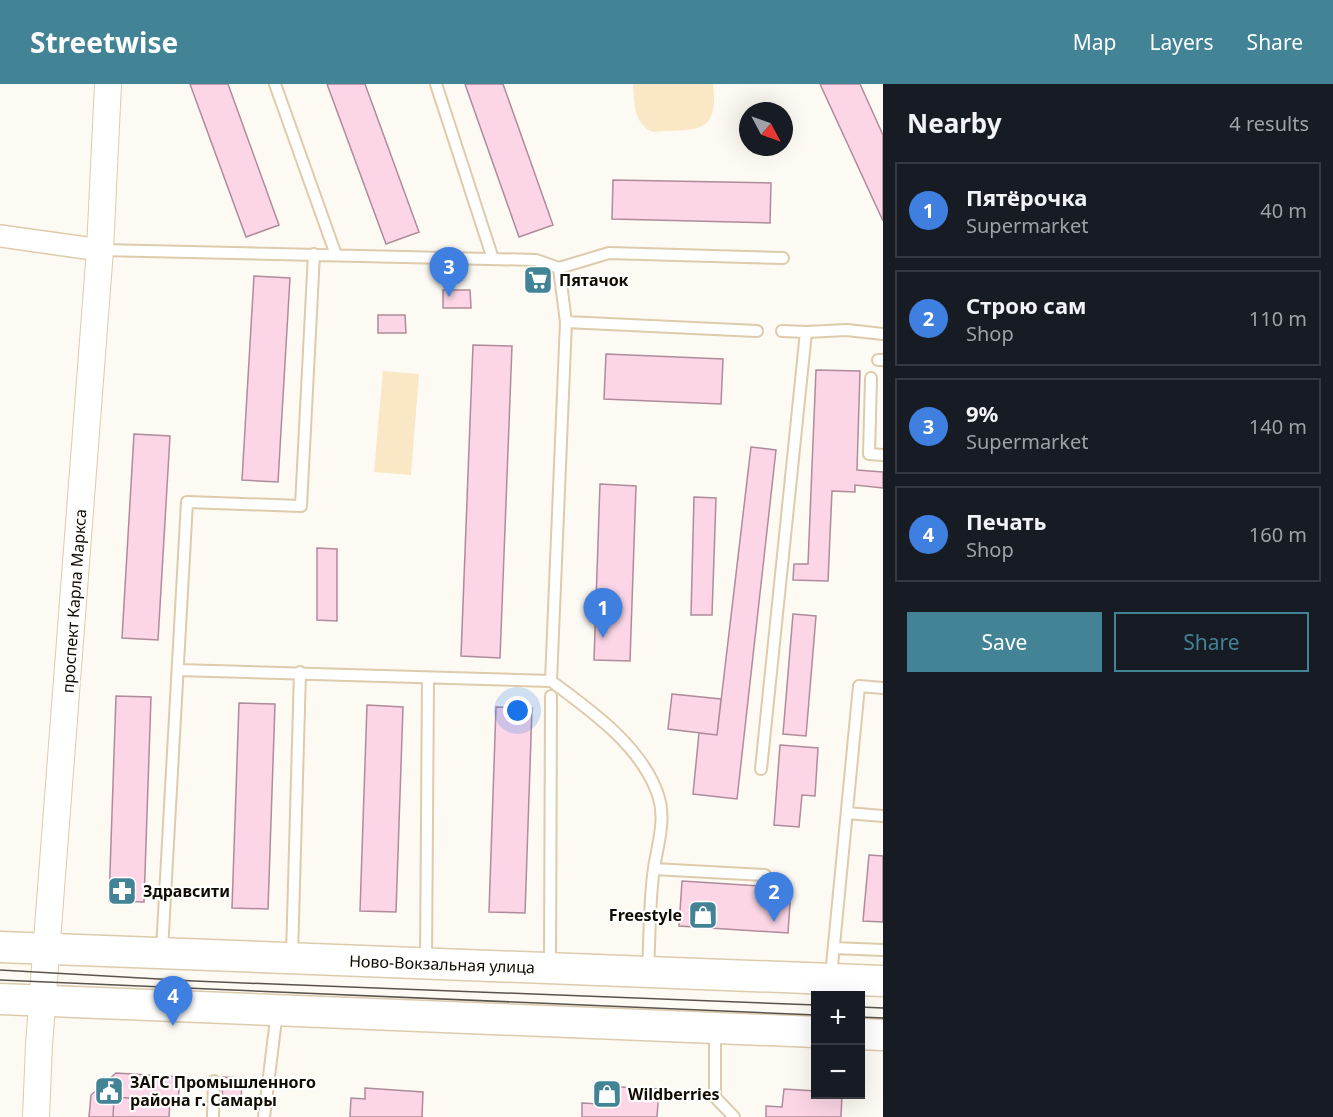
<!DOCTYPE html>
<html lang="en">
<head>
<meta charset="utf-8">
<style>
  :root { --surface:#171b24; --page:#242831; --text:#f1f3f6; --muted:#9ea1a6; --line:#363941; --accent:#428396 }
  body { margin:0; font-family:"Noto Sans",sans-serif; background:var(--page); color:var(--text) }
  .controls { position:absolute; right:18px; bottom:18px; display:grid; overflow:hidden; border-radius:0px; box-shadow:0 6px 24px #0002 }
  .controls button { width:54px; height:54px; display:grid; place-items:center; padding:0; border:0; border-bottom:2px solid var(--line); background:var(--surface); color:var(--text); font:30px sans-serif }
  .compass { position:absolute; left:739px; top:18px; width:54px; height:54px; border-radius:50%; background:var(--surface); box-shadow:0 6px 24px #0002; rotate:131deg }
  .you { position:absolute; left:518px; top:627px; width:21px; height:21px; margin:-15px; border:4px solid #fff; border-radius:50%; background:#1a73e8; box-shadow:0 0 0 9px #1a73e833 }
  .badge { display:grid; place-items:center; width:39px; height:39px; border-radius:50%; background:var(--accent); color:#fff; font-size:20px; font-weight:700 }
  .pin { position:absolute; translate:-50% -50px; filter:drop-shadow(0 2px 3px #0008) }
  .pin::after { content:''; position:absolute; top:32px; width:21px; height:18px; background:inherit; clip-path:polygon(0 0,100% 0,50% 100%) }
  .list { margin:0; padding:0; list-style:none }
  h2 { display:flex; justify-content:space-between; align-items:center; height:78px; margin:0; padding:0 24px; font-size:26px }
  h2 small { font-size:20px; font-weight:400; color:var(--muted) }
  .list li { display:grid; grid-template-columns:39px 1fr auto; gap:18px; align-items:center; box-sizing:border-box; height:96px; margin:0 12px 12px; padding:0 12px; border:2px solid var(--line); border-radius:0px }
  .list b { display:block; font-size:22px; white-space:nowrap }
  .list p { margin:0; font-size:20px; white-space:nowrap; color:var(--muted) }
  .list em { font-size:20px; font-style:normal; color:var(--muted) }
  .actions { display:flex; gap:12px; padding:18px 24px }
  .actions a { flex:1; padding:14px 0; border:2px solid var(--accent); border-radius:0px; text-align:center; font-size:21px; color:var(--accent) }
  .actions .main { background:var(--accent); color:#fff }
  .map { position:relative; flex:none; width:883px; height:1033px; overflow:hidden }
  header { display:flex; align-items:center; gap:36px; box-sizing:border-box; height:84px; padding:0 30px; background:var(--accent); color:#fff }
  header strong { font-size:28px }
  nav { display:flex; gap:33px; margin-inline-start:auto; font-size:21px }
  main { display:flex }
  aside { flex:1; background:var(--surface) }
  .map>svg:first-child { display:block }
  .green { fill:#fae7c6 }
  .building { fill:#fcd6e6; stroke:#ae8c9b; stroke-width:1.5 }
  .lines { fill:none; stroke-linecap:round; stroke-linejoin:round }
  .service-casing { stroke:#ddcbac; stroke-width:14 }
  .minor-casing { stroke:#ddcbac; stroke-width:24 }
  .tertiary-casing { stroke:#ddcbac; stroke-width:28 }
  .secondary-casing { stroke:#ddcbac; stroke-width:33 }
  .service { stroke:#fff; stroke-width:10 }
  .minor { stroke:#fff; stroke-width:21 }
  .tertiary { stroke:#fff; stroke-width:26 }
  .secondary { stroke:#fff; stroke-width:30 }
  .tram { stroke:#59534b; stroke-width:1.5 }
  .labels { text-anchor:middle; dominant-baseline:central; stroke-width:4.5; stroke-linejoin:round; paint-order:stroke }
  .poi-label { font-size:16px; font-weight:bold; fill:#110b02; stroke:#fff; text-anchor:start }
  .street-label { font-size:16px; fill:#110b02; stroke:#fff }
</style>
</head>
<body>
<header>
<strong>Streetwise</strong>
<nav><a>Map</a><a>Layers</a><a>Share</a></nav>
</header>
<main>
<div class="map">
<svg width="883" height="1033" viewBox="0 0 883 1033">
  <rect width="100%" height="100%" fill="#fdf9f3"/>
  <path class="green" d="M633 0H713C719 53 696 44 653 48 633 40 635 19 633 0Z
    M383 287 419 290 411 391 374 388Z"/>
  <path class="building" d="M190 0H228L279 141 246 153Z
    M327 0H365L419 148 386 160Z
    M465 0H503L553 141 519 153Z
    M820 0H860L883 51V137Z
    M613 96 771 99 770 139 612 135Z
    M254 192 290 194 278 398 242 396Z
    M443 206H470L471 224H443Z
    M378 231H405L406 249H378Z
    M473 261 512 262 500 574 461 572Z
    M606 270 723 275 721 320 604 315Z
    M816 286 860 287 857 386 883 388V404L855 401V408L832 407 828 497 793 496 794 480H808Z
    M134 350 170 352 158 556 122 554Z
    M751 363 776 366 737 715 693 710 699 649 717 651Z
    M600 400 636 402 630 577 594 576Z
    M694 413 716 414 712 531H691Z
    M317 464 337 465V537L317 536Z
    M793 530 816 532 806 652 783 650Z
    M672 610 721 615 717 651 668 645Z
    M116 612 151 613 144 818 109 817Z
    M239 619 275 620 268 825 232 824Z
    M367 621 403 623 396 828 360 827Z
    M496 623 532 624 525 829 489 828Z
    M780 661 818 664 815 712 802 711 799 743 774 741Z
    M869 771 883 772V838L863 837Z
    M682 797 791 804 788 849 679 842Z
    M116 989 180 993 178 1017 114 1013 113 1033H89L91 1011Z
    M223 993 242 994 241 1020 222 1019Z
    M600 1002 659 1005 657 1033H582V1019L599 1020Z
    M365 1004 423 1008 422 1033H350L351 1014 365 1015Z
    M784 1005 816 1007V1010H842L841 1033H766V1022L782 1023Z
    M114 1013 170 1017 169 1033H113Z"/>
  <g class="lines">
    <g class="service-casing">
      <path id="service" d="M275 0 336 171
        M436 0 493 175
        M101 166 536 176 559 184 609 169 783 174
        M566 238 757 247
        M782 247 806 248
        M878 276H883
        M871 294 869 370 883 371
        M178 586 551 597C590 626 639 660 657 708 667 734 658 758 654 784 649 817 650 852 648 885
        M551 597 566 238 559 184
        M761 685 806 248 847 246 883 250
        M847 729 883 732
        M654 785 765 791
        M834 864 883 866
        M162 866 187 418 301 422 314 170
        M292 871 300 588
        M426 876 428 594
        M550 881 551 612
        M831 892 859 602 883 604
        M715 947V1013L734 1033
        M213 1033 214 997
        M264 1033 277 927"/>
    </g>
    <g class="minor-casing">
      <path id="minor" d="M0 152 100 166"/>
    </g>
    <g class="tertiary-casing">
      <path id="tertiary" d="M36 1033 39 961 100 166 108 0"/>
    </g>
    <g class="secondary-casing">
      <path id="secondary" d="M0 863 883 897
        M0 915 816 948
        M860 950 883 951"/>
    </g>
    <use href="#service" class="service"/>
    <use href="#minor" class="minor"/>
    <use href="#tertiary" class="tertiary"/>
    <use href="#secondary" class="secondary"/>
    <path class="tram" d="M0 886 194 897 816 921
      M0 896 816 931
      M860 923 883 924
      M860 933 883 934"/>
  </g>
  <defs>
    <g id="supermarket-square" transform="scale(1.5)"><rect x="-9" y="-9" width="18" height="18" rx="4" fill="#428396" stroke="#fff"/><path d="M-6-5.5h2.5l.6 2H6L4.5 2H-2.5L-4.4-4H-6ZM-1.5 3.2a1.3 1.3 0 1 0 .1 0ZM3 3.2a1.3 1.3 0 1 0 .1 0Z" fill="#fff"/></g>
    <g id="pharmacy-square" transform="scale(1.5)"><rect x="-9" y="-9" width="18" height="18" rx="4" fill="#428396" stroke="#fff"/><path d="M-2-6h4v4h4v4h-4v4h-4v-4h-4v-4h4Z" fill="#fff"/></g>
    <g id="shop-square" transform="scale(1.5)"><rect x="-9" y="-9" width="18" height="18" rx="4" fill="#428396" stroke="#fff"/><path d="M-5-2.5h2.3a2.7 3.5 0 0 1 5.4 0H5L5.5 6h-11ZM-1.5-2.5h3a1.5 2.3 0 0 0-3 0Z" fill="#fff"/></g>
    <g id="civic-square" transform="scale(1.5)"><rect x="-9" y="-9" width="18" height="18" rx="4" fill="#428396" stroke="#fff"/><path d="M-.6-6.5H3V-4.5H.6V-3L4-1V1h2V6H-6V1h2V-1L-.6-3ZM-1.2 2.5V6h2.4V2.5Z" fill="#fff"/></g>
  </defs>
  <g fill-rule="evenodd">
    <use href="#supermarket-square" x="538" y="196"/>
    <use href="#pharmacy-square" x="122" y="807"/>
    <use href="#shop-square" x="703" y="831"/>
    <use href="#civic-square" x="109" y="1007"/>
    <use href="#shop-square" x="607" y="1010"/>
  </g>
  <g class="labels">
    <g class="poi-label">
      <text x="559" y="196">Пятачок</text>
      <text x="143" y="807">Здравсити</text>
      <text x="682" y="831" text-anchor="end">Freestyle</text>
      <text x="130" y="998">ЗАГС Промышленного<tspan x="130" dy="18">района г. Самары</tspan></text>
      <text x="628" y="1010">Wildberries</text>
    </g>
    <g class="street-label">
      <text transform="translate(74 517) rotate(-86)">проспект Карла Маркса</text>
      <text transform="translate(442 880) rotate(2)">Ново-Вокзальная улица</text>
    </g>
  </g>
</svg>
<div class="controls">
<button>+</button>
<button>−</button>
</div>
<svg class="compass" viewBox="-18 -18 36 36"><path d="M0-13l5 13h-10z" fill="#e53935"/><path d="M0 13l5-13h-10z" fill="#9ea1a6"/></svg>
<div class="you"></div>
<div class="pin badge" style="left:603px;top:554px;background:#3f7fe0">1</div>
<div class="pin badge" style="left:774px;top:838px;background:#3f7fe0">2</div>
<div class="pin badge" style="left:449px;top:213px;background:#3f7fe0">3</div>
<div class="pin badge" style="left:173px;top:942px;background:#3f7fe0">4</div>
</div>
<aside>
<h2>Nearby<small>4 results</small></h2>
<ul class="list">
<li><span class="badge" style="background:#3f7fe0">1</span><div><b>Пятёрочка</b><p>Supermarket</p></div><em>40 m</em></li>
<li><span class="badge" style="background:#3f7fe0">2</span><div><b>Строю сам</b><p>Shop</p></div><em>110 m</em></li>
<li><span class="badge" style="background:#3f7fe0">3</span><div><b>9%</b><p>Supermarket</p></div><em>140 m</em></li>
<li><span class="badge" style="background:#3f7fe0">4</span><div><b>Печать</b><p>Shop</p></div><em>160 m</em></li>
</ul>
<div class="actions"><a class="main">Save</a><a>Share</a></div>
</aside>
</main>
</body>
</html>
